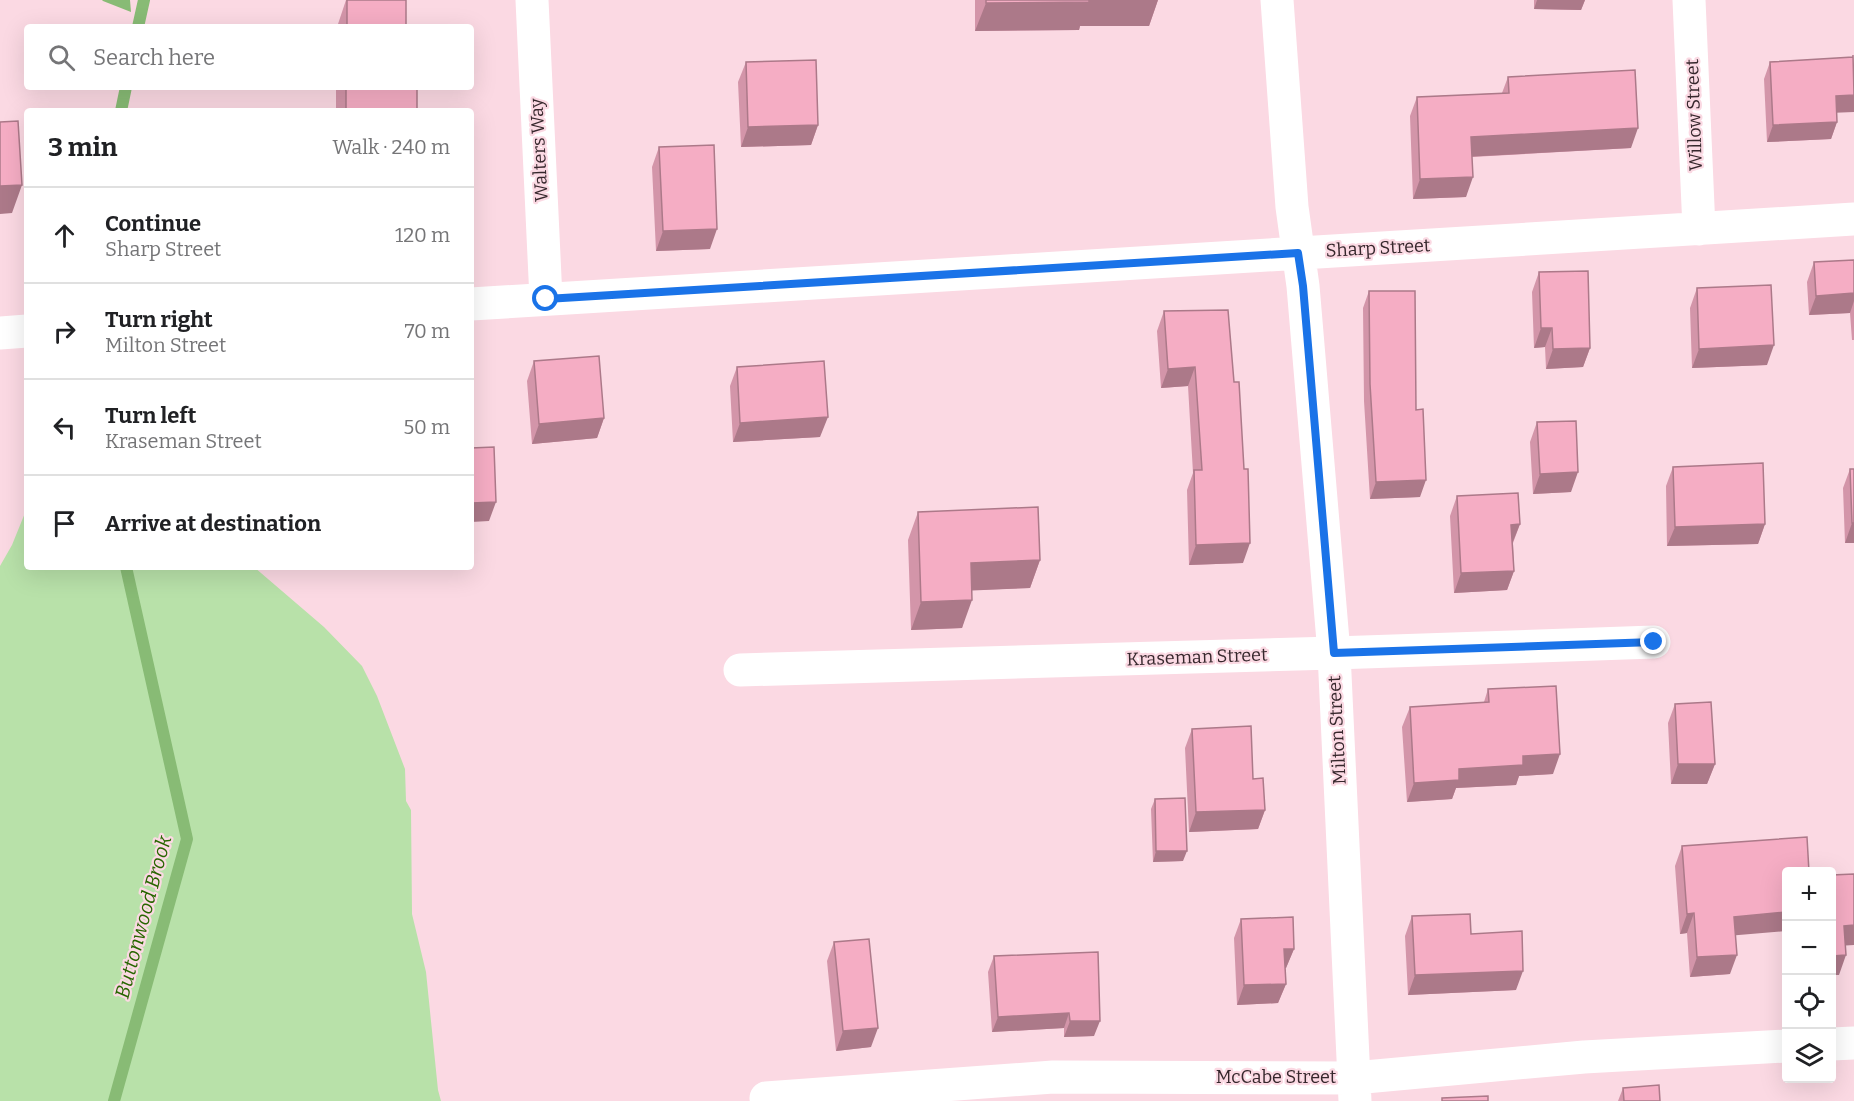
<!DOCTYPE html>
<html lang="en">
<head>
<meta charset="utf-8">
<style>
  :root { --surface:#fff; --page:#f2f2f2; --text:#202124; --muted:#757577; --line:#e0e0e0 }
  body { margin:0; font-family:Bitter,serif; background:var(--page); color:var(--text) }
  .controls { position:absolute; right:18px; bottom:18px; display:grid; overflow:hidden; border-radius:6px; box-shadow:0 6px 24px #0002 }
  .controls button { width:54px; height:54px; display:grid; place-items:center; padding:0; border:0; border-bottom:2px solid var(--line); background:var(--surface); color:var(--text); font:30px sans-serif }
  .stop { position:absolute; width:18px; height:18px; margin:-14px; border:4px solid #1a73e8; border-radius:50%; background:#fff }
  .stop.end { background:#1a73e8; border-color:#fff; box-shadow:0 2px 6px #0008 }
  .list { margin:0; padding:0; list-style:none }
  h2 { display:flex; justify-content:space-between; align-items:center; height:78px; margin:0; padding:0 24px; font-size:26px }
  h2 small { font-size:20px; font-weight:400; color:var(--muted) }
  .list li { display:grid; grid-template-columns:39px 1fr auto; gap:18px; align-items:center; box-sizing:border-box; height:96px; padding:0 24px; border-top:2px solid var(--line) }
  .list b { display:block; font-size:22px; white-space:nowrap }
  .list p { margin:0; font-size:20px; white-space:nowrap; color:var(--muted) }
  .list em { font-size:20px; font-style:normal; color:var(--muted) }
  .icon { flex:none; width:33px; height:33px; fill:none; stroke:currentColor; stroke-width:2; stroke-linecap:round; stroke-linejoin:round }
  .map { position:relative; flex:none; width:1854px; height:1101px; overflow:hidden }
  .search { position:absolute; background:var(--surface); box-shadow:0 6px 24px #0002; left:24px; top:24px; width:450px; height:66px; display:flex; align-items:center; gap:15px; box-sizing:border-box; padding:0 21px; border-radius:6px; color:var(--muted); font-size:22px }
  .panel { position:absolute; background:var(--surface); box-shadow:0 6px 24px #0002; left:24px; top:108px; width:450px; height:462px; border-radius:6px }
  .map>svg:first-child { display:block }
  .green { fill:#b8e1a9 }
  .water { fill:#88bb75 }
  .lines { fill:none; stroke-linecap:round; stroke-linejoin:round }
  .stream { stroke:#88bb75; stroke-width:12 }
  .minor { stroke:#fff; stroke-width:33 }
  .wall { fill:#d395a9 }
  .shaded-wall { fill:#ac7989 }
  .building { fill:#f5adc4; stroke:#ac7989; stroke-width:1.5 }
  .route { stroke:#1a73e8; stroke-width:8 }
  .labels { text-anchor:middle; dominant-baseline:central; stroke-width:4.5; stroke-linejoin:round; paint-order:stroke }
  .street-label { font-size:18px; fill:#36272c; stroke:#fbd9e3 }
  .water-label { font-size:20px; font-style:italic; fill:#286600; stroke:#fbd9e3 }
</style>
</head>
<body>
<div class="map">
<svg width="1854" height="1101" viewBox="0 0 1854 1101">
  <rect width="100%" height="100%" fill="#fbd9e3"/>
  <path class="green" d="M27 508V567H254L324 627 362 666 377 696 405 769 406 801 411 810 412 914 426 972 438 1090 441 1101H0V566L12 545Z"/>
  <path class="water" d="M102 0H130L131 12 103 1Z"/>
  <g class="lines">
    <path class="stream" d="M138 27 144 0
      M121 111 126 87
      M114 1101 187 839 126 567"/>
    <path class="minor" d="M532 0 546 299
      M1277 0 1292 207 1303 286 1334 653 1355 1101
      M1689 0 1699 229
      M471 304 1854 219
      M0 333 27 331
      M740 670 1334 653 1654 642
      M1832 1044 1854 1043
      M766 1098 1053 1077 1354 1078 1584 1057 1786 1046"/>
  </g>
  <path class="wall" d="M346 0H406V27H337Z
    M975 0H1158L1149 26H1080L1079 30 975 31Z
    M1534 0H1585L1581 10 1534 9Z
    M1853 55 1837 113V122L1831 139 1767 142 1764 79 1770 62 1853 57Z
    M746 62 818 125 811 145 741 147 738 82Z
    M1508 77 1631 148 1472 157 1466 197 1413 199 1410 116 1417 97 1502 93Z
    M336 87H417V111H336Z
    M659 147 710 249 656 251 652 167Z
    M1854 260V340H1852L1850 313 1809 315 1807 282 1814 262Z
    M1539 272 1590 348 1583 367 1546 369 1545 347 1534 348 1532 292Z
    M1697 288 1767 365 1692 368 1690 308Z
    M1369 291 1420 497 1370 499 1364 401 1363 308Z
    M1228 310 1243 563 1189 565 1187 490 1193 473 1188 386 1161 388 1157 331 1164 311Z
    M534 361 604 418 597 438 532 444 527 381Z
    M737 367 820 437 733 442 730 386Z
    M1537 422 1571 492 1533 494 1530 442Z
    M1673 467 1765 524 1758 544 1667 546 1666 486Z
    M1850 469 1854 543H1845L1843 488Z
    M1457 496 1520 524 1513 543 1514 571 1507 590 1454 593 1450 516Z
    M918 512 1040 560 1030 588 972 590 962 628 911 630 908 540Z
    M1488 689 1553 774 1519 776 1516 785 1456 788 1452 799 1407 802 1402 727 1410 707 1484 702Z
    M1675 704 1715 764 1707 784H1671L1668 723Z
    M1192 729 1253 779 1265 810 1258 829 1189 832 1185 748Z
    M1155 799 1183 861 1153 862 1151 809Z
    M1682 846 1730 974 1690 977 1687 933 1680 934 1675 866Z
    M1412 916 1471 934 1516 990 1408 995 1405 936Z
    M1241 919 1294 949 1286 968H1285L1286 984 1278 1003 1237 1005 1234 938Z
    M834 942 871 1047 836 1051 827 961Z
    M1098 952 1094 1036 1064 1037V1028L992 1032 988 972 994 956Z
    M1623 1088 1660 1101H1618Z"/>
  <path class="shaded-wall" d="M1088 0H1158L1149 26H1080L1079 30 975 31 986 3Z
    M1537 0H1585L1581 10 1534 9Z
    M1854 95V112L1829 113 1836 96Z
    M1837 122 1831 139 1767 142 1773 125Z
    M818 125 811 145 741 147 748 127Z
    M1638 128 1631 148 1464 157 1471 137Z
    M1473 177 1466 197 1413 199 1420 179Z
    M22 185 12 213 0 214V186Z
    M717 229 710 249 656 251 663 231Z
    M1854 293V301L1850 313 1809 315 1816 296Z
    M1541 328H1552L1545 347 1534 348Z
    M1774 345 1767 365 1692 368 1699 349Z
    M1590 348 1583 367 1546 369 1553 349Z
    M1195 367 1188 386 1161 388 1168 369Z
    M828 417 820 437 733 442 740 423Z
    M604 418 597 438 532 444 539 424Z
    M1578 472 1571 492 1533 494 1540 474Z
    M1426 480 1420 497 1370 499 1376 482Z
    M496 502 489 521 471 522V503Z
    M1852 523H1854V543H1845Z
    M1520 524 1512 544 1511 525Z
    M1765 524 1758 544 1667 546 1675 527Z
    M1250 543 1243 563 1189 565 1196 545Z
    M1040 560 1030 588 961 591 971 563Z
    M1514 571 1507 590 1454 593 1461 573Z
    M972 600 962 628 911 630 921 602Z
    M1560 754 1553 774 1519 776 1516 785 1456 788 1452 799 1407 802 1414 783 1459 769 1523 756Z
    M1678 764H1715L1707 784H1671Z
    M1265 810 1258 829 1189 832 1196 812Z
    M1156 851H1187L1183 861 1153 862Z
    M1786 912V931L1727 936 1734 917Z
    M1694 913 1687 933 1680 934 1687 914Z
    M1854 925V945L1837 946 1844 926Z
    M1284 949H1294L1286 968H1277Z
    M1737 955 1730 974 1690 977 1697 957Z
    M1846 955 1839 975H1832V956Z
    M1523 971 1516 990 1408 995 1415 975Z
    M1286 984 1278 1003 1237 1005 1244 985Z
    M1069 1013 1064 1028 992 1032 998 1017Z
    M1070 1021H1100L1094 1036 1064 1037Z
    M878 1028 871 1047 836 1051 843 1031Z"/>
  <path class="building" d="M347 0H406V27H347Z
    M986 0H1089V2L986 3Z
    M1853 55 1854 95 1836 96 1837 122 1773 125 1770 62 1853 57Z
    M816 60 818 125 748 127 746 62Z
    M1635 70 1638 128 1471 137 1473 177 1420 179 1417 97 1509 93 1508 77Z
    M346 87H417V111H346Z
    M18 121 22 185 0 186V122Z
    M714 145 717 229 663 231 659 147Z
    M1854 260V293L1816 296 1814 262Z
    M1588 271 1590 348 1553 349 1552 328H1541L1539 272Z
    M1771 285 1774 345 1699 349 1697 288Z
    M1369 291H1415L1416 410 1423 409 1426 480 1376 482 1370 384Z
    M1228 310 1234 382H1239L1244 469H1248L1250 543 1196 545 1194 470H1202L1195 367 1168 369 1164 311Z
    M599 356 604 418 539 424 534 361Z
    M824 361 828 417 740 423 737 367Z
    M1576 421 1578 472 1540 474 1537 422Z
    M494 447 496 502 471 503V448Z
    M1763 463 1765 524 1675 527 1673 467Z
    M1850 469H1854V523H1852Z
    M1518 493 1520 524 1511 525 1514 571 1461 573 1457 496Z
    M1038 507 1040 560 971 563 972 600 921 602 918 512Z
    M1556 686 1560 754 1523 756V765L1459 769V780L1414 783 1410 707 1489 702 1488 689Z
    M1711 702 1715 764H1678L1675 704Z
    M1251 726 1253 779 1263 778 1265 810 1196 812 1192 729Z
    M1185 798 1187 851H1156L1155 799Z
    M1807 837 1809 872H1786V912L1734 917 1737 955 1697 957 1694 913 1687 914 1682 846Z
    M1854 874V925L1844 926 1846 955 1832 956V875Z
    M1470 914 1471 934 1522 931 1523 971 1415 975 1412 916Z
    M1293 917 1294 949H1284L1286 984 1244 985 1241 919Z
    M869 939 878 1028 843 1031 834 942Z
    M1098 952 1100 1021H1070L1069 1013 998 1017 994 956Z
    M1659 1085 1660 1101H1624L1623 1088Z
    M1488 1096V1101H1442V1098Z"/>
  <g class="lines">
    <path class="route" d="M546 299 1298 253 1303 286 1334 653 1654 642"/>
  </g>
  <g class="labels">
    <g class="street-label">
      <text transform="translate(1694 115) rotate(-92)">Willow Street</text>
      <text transform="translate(539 150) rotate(-93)">Walters Way</text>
      <text transform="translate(1378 248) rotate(-3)">Sharp Street</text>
      <text transform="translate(1197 657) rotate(-2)">Kraseman Street</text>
      <text transform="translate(1337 730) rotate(-93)">Milton Street</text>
      <text x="1276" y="1077">McCabe Street</text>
    </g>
    <g class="water-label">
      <text transform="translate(143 917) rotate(-75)">Buttonwood Brook</text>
    </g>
  </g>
</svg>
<div class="controls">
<button>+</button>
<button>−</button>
<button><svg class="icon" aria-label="locate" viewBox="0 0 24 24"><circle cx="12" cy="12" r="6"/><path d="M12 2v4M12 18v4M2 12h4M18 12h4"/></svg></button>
<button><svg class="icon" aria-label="layers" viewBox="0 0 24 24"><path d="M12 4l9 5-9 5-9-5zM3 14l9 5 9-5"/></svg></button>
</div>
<div class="stop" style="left:546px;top:299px"></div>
<div class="stop end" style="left:1654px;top:642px"></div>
<div class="search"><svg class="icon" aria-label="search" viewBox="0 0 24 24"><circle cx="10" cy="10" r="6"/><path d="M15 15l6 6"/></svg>Search here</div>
<section class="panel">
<h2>3 min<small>Walk · 240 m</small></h2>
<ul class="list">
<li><svg class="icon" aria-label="ahead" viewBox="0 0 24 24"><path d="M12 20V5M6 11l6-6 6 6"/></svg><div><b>Continue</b><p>Sharp Street</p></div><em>120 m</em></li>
<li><svg class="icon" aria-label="right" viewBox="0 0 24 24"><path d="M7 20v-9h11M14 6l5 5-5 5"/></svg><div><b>Turn right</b><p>Milton Street</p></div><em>70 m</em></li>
<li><svg class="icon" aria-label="left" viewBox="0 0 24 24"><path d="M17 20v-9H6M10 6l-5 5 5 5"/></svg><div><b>Turn left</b><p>Kraseman Street</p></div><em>50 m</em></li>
<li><svg class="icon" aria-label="arrive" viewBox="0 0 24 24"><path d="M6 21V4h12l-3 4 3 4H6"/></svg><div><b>Arrive at destination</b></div></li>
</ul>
</section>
</div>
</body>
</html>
